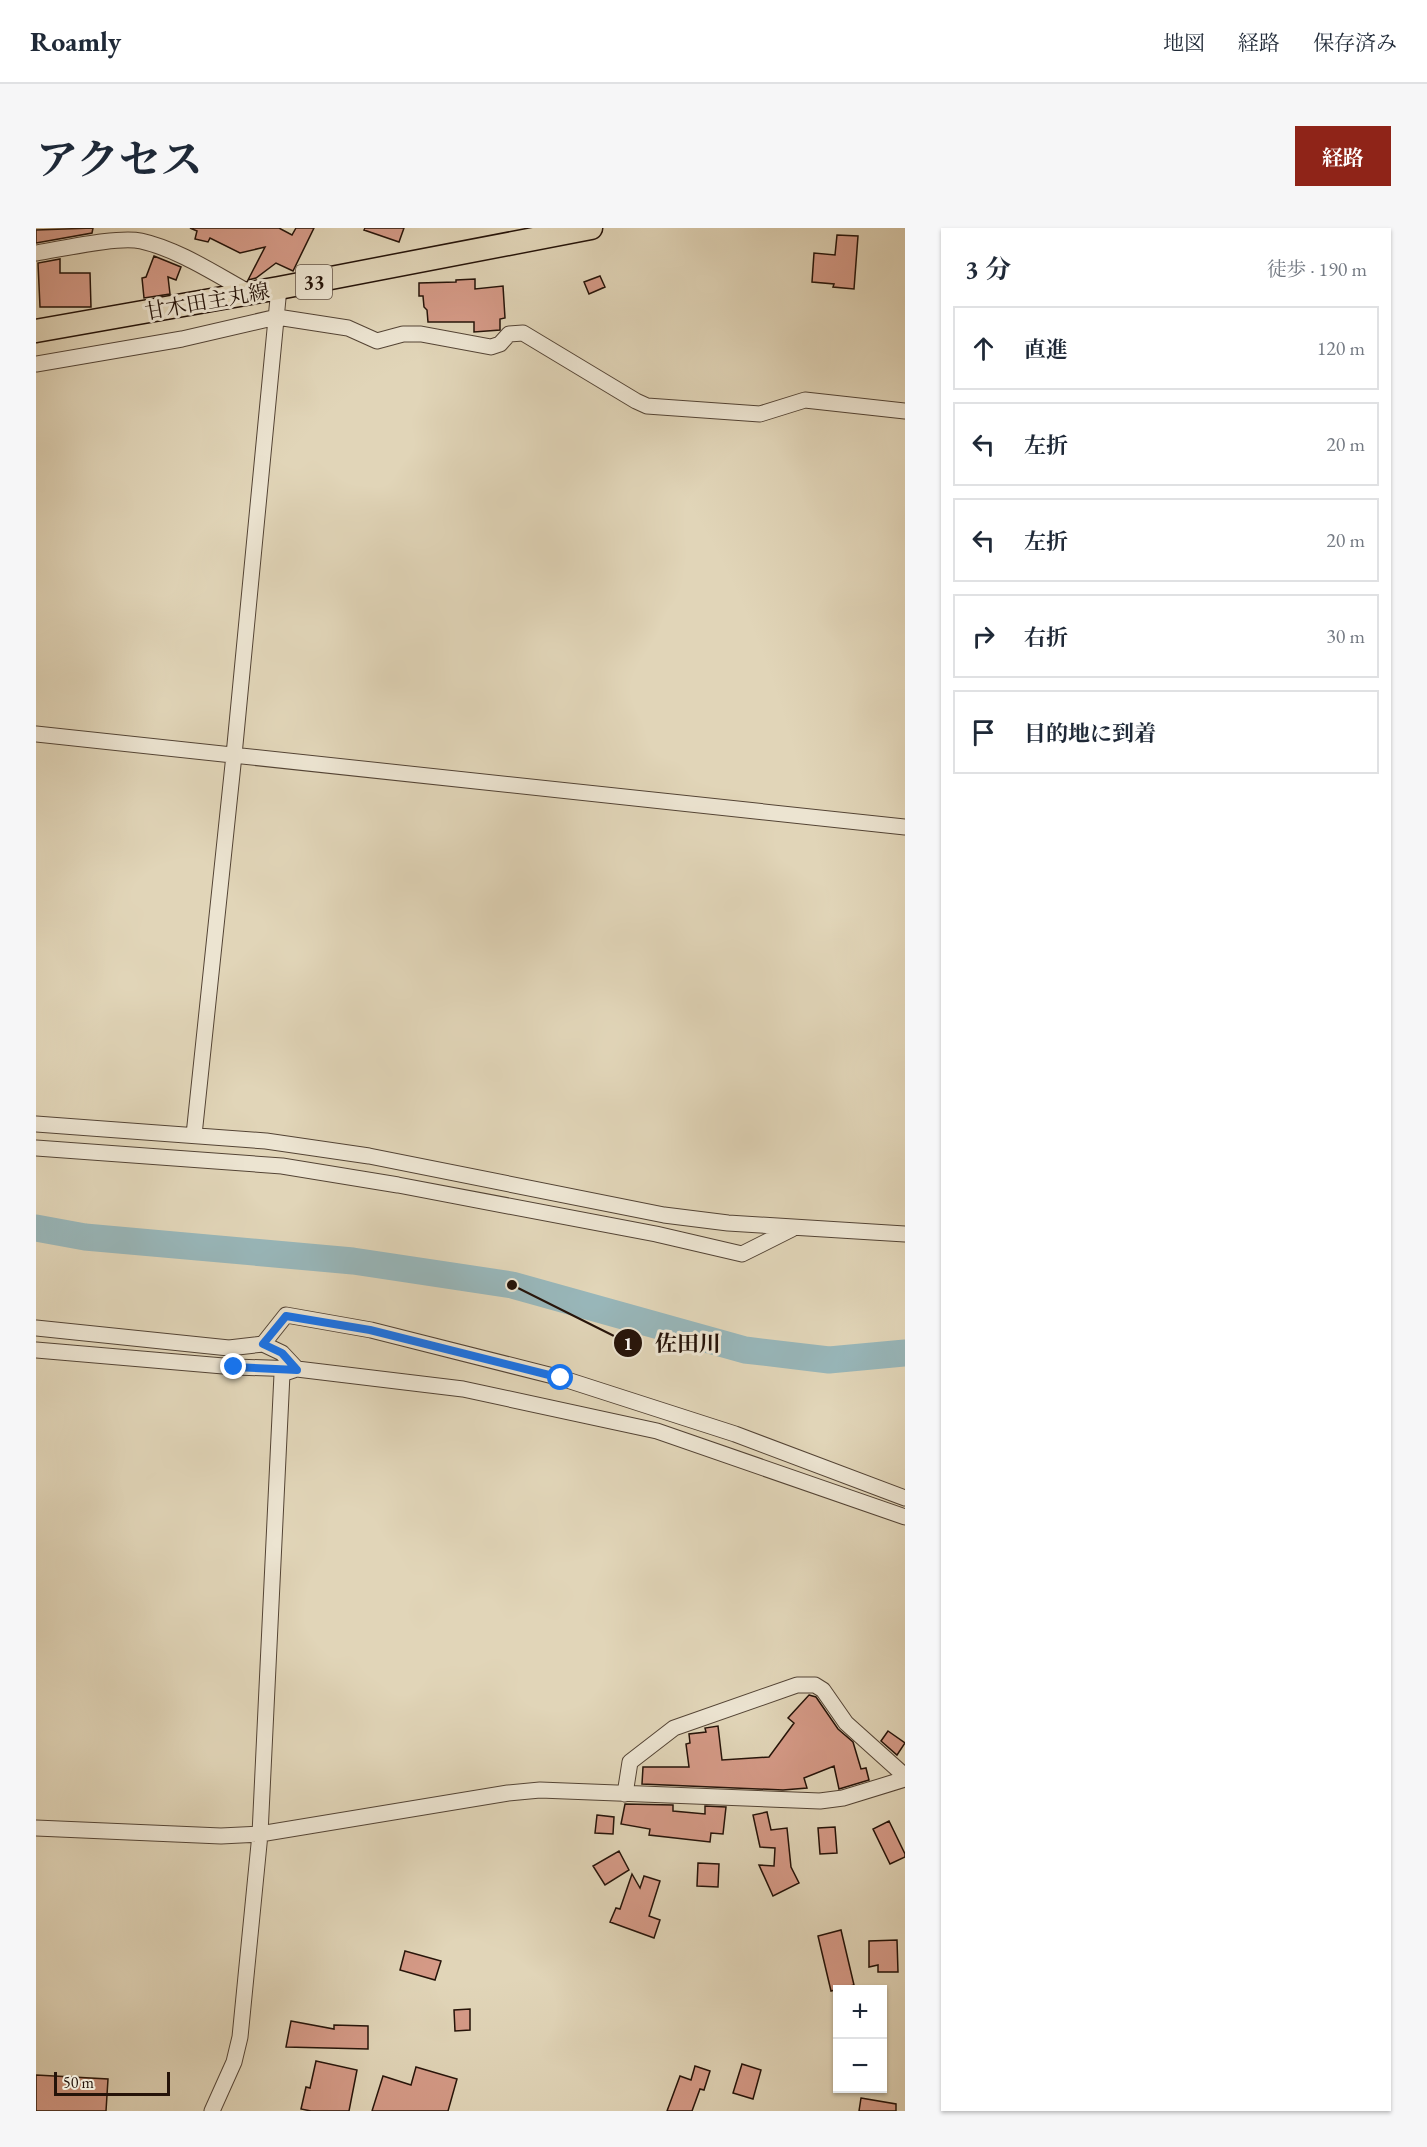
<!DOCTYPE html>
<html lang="ja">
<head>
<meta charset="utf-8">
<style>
  :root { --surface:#fff; --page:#f6f6f7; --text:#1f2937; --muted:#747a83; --line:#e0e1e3; --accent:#8f2418 }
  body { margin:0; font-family:"EB Garamond","Noto Serif JP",serif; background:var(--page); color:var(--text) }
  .controls { position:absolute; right:18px; bottom:18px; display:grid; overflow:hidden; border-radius:0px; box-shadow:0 2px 4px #0004 }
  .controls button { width:54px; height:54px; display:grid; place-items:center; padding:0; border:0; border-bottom:2px solid var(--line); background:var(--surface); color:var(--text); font:30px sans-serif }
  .scale { position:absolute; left:18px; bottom:15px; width:116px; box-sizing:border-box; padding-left:6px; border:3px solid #251309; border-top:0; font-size:16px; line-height:21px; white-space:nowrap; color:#251309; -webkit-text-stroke:4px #ece4d1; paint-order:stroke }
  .stop { position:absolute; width:18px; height:18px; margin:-14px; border:4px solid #1a73e8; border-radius:50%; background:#fff }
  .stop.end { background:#1a73e8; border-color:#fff; box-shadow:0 2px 6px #0008 }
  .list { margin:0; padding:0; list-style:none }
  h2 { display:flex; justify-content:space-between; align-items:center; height:78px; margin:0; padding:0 24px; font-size:26px }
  h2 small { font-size:20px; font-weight:400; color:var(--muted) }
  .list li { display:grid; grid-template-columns:39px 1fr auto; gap:18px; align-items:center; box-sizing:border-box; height:84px; margin:0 12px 12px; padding:0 12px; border:2px solid var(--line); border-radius:0px }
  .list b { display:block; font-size:22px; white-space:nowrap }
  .list em { font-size:20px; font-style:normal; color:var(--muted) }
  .icon { flex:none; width:33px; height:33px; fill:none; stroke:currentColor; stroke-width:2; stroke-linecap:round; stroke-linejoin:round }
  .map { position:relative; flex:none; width:869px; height:1883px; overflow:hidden; border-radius:0px }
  header { display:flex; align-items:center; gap:36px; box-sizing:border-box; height:84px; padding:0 30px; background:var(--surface); border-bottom:2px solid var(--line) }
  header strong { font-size:28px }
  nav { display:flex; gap:33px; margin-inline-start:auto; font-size:21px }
  .intro { display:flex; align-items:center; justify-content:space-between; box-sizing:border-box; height:144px; padding:0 36px }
  h1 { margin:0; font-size:42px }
  .button { padding:15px 27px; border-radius:0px; background:var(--accent); color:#fff; font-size:21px; font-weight:700 }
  main { display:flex; gap:36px; padding:0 36px }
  aside { flex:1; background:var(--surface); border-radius:0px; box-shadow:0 2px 4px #0004 }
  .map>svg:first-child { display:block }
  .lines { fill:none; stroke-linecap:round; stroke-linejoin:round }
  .river { stroke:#98b6b9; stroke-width:27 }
  .building { fill:#d59a87; stroke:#251309; stroke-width:1.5 }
  .street-casing { stroke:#544435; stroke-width:17 }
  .primary-casing { stroke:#251309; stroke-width:25 }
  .street { stroke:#ece4d1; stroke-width:15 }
  .primary { stroke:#e1d5b8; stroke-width:22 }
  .route { stroke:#1a73e8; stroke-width:8 }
  .labels { text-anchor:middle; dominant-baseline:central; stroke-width:6; stroke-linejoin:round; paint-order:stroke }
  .shield { fill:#ece4d1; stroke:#615245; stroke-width:1.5 }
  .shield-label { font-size:20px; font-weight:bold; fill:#251309 }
  .street-label { font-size:21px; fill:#251309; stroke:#ece4d1 }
  .leader { fill:none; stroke:#251309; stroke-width:2 }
  .callout-dot { fill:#251309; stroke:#ece4d1; stroke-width:2 }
  .mark-label { font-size:18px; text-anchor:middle; font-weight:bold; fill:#fff }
  .callout-label { font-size:22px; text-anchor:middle; font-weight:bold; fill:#251309; stroke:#ece4d1; stroke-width:6; stroke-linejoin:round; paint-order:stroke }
</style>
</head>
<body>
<header>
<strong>Roamly</strong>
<nav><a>地図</a><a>経路</a><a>保存済み</a></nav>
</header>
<div class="intro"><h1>アクセス</h1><a class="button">経路</a></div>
<main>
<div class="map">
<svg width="869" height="1883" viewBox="0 0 869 1883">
  <rect width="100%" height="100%" fill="#e1d5b8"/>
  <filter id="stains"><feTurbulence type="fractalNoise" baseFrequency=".00333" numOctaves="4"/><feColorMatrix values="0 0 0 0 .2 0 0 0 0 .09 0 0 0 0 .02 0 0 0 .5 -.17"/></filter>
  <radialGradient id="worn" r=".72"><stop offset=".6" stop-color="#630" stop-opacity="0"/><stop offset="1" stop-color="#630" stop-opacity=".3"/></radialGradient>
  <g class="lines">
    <path class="river" d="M0 1000 49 1009 317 1033 476 1057 709 1122 793 1132 869 1125"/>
  </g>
  <path class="building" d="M57 0 56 5 0 15V2Z
    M154 0H243L256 7 260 0H278L257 43 240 35 220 50 212 52 229 19 204 25 174 10 172 14 159 11 161 3Z
    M329 0H368L363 14 328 2Z
    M801 7 822 8 818 61 797 59 798 56 776 54 778 25 799 27Z
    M118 28 145 39 140 52 132 49 134 66 108 70 106 50 110 49Z
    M24 31V45H54L55 79H4L2 35Z
    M564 48 569 59 553 66 548 54Z
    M439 51V61L467 58 469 90 464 91V102L438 104V94H392L391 82 388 79 387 68H383V55L420 54V52Z
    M773 1467 780 1469 802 1501 817 1514 825 1541 830 1540 833 1552 803 1561 798 1538 768 1550 771 1560 747 1562 606 1556 607 1539H653L650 1516 654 1515 653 1506 670 1504 669 1500 682 1498 686 1532 733 1529 758 1495 752 1490Z
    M852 1503 869 1515 861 1527 845 1513Z
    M589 1576 637 1577V1583L669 1586V1578L690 1579 687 1606 675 1605 674 1614 613 1607 614 1601 585 1596Z
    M731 1584 735 1602 751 1600 755 1639 763 1655 737 1668 723 1637 738 1638 739 1620 724 1619 717 1587Z
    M561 1587 578 1589 577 1606 559 1605Z
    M853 1593 869 1626V1629L854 1636 837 1601Z
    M799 1599 801 1625 784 1626 782 1600Z
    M583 1623 593 1642 569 1657 557 1638Z
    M662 1635 683 1636 682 1659 661 1658Z
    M596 1646 604 1660 608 1648 624 1653 613 1688 624 1692 618 1710 574 1694 580 1680 584 1681Z
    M805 1702 818 1757 795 1763 782 1708Z
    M861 1712 862 1744H842V1737L833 1739V1713Z
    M369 1723 405 1733 399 1752 364 1742Z
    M434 1781V1802L419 1803 418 1782Z
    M255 1793 298 1801V1797L332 1798V1821L250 1819Z
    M280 1833 321 1842 313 1883H275L265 1881 270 1859 274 1860Z
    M706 1836 725 1842 717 1871 697 1865Z
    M659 1838 674 1843 668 1862 664 1861 656 1883H631L644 1848 655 1852Z
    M380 1839 421 1851 412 1883H336L347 1848 375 1857Z
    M0 1847 72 1851 70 1883H0Z
    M825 1870 860 1876V1883H823Z"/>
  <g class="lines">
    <g class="street-casing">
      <path id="street" d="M0 25C26 21 82 8 105 13 142 21 181 47 214 65
        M0 136 146 111 241 89 312 100 341 113 367 106H385L455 119 464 116 473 106 487 105 600 173 611 178 724 186 769 172 869 183
        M0 506 869 599
        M0 896 230 913 333 928 628 987 692 995 869 1006
        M158 907 198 527 243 60
        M0 920 246 938 362 957 620 1006 706 1026 756 1001
        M0 1100 193 1120 227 1116 250 1087 335 1102 525 1150 699 1206 869 1270
        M227 1116 246 1125 261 1141
        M0 1122 199 1139 261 1141 427 1161 621 1203 869 1289
        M589 1566 594 1534 638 1500 761 1457H779L787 1462 810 1495 869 1548
        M0 1600 185 1608 224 1606 472 1565 504 1562 784 1573 807 1570 869 1551
        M176 1883 198 1834 204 1809 224 1606 246 1146 258 1142"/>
    </g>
    <g class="primary-casing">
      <path id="primary" d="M0 103 243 60 555 0"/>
    </g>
    <use href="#street" class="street"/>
    <use href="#primary" class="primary"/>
  </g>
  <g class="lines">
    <path class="route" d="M198 1139 261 1142 246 1125 227 1116 250 1088 334 1102 525 1150"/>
  </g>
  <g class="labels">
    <rect class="shield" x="260" y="37" width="36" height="34" rx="4.5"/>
    <g class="shield-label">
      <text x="278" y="54">33</text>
    </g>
    <g class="street-label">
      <text transform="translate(171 73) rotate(-10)">甘木田主丸線</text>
    </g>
  </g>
  <path class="leader" d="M476 1057L592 1115"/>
  <g class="callout-dot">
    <circle cx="476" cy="1057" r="6"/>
    <circle cx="592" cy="1115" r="15"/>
  </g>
  <g class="mark-label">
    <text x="592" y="1122">1</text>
  </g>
  <g class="callout-label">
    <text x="652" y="1123">佐田川</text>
  </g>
  <rect width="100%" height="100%" filter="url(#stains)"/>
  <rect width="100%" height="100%" fill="url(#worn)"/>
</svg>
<div class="controls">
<button>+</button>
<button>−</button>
</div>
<div class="scale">50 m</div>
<div class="stop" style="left:525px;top:1150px"></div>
<div class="stop end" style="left:198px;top:1139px"></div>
</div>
<aside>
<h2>3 分<small>徒歩 · 190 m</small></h2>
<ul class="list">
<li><svg class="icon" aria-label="ahead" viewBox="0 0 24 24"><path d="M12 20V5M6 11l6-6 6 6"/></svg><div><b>直進</b></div><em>120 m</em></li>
<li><svg class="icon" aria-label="left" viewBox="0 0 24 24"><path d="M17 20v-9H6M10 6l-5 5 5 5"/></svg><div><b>左折</b></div><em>20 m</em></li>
<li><svg class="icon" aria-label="left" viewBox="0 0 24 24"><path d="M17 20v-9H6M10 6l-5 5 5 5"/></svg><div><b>左折</b></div><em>20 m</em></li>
<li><svg class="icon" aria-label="right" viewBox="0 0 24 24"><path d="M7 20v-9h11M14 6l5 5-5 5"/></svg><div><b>右折</b></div><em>30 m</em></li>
<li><svg class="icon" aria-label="arrive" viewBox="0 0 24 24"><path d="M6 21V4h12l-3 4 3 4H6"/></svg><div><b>目的地に到着</b></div></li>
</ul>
</aside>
</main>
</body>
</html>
